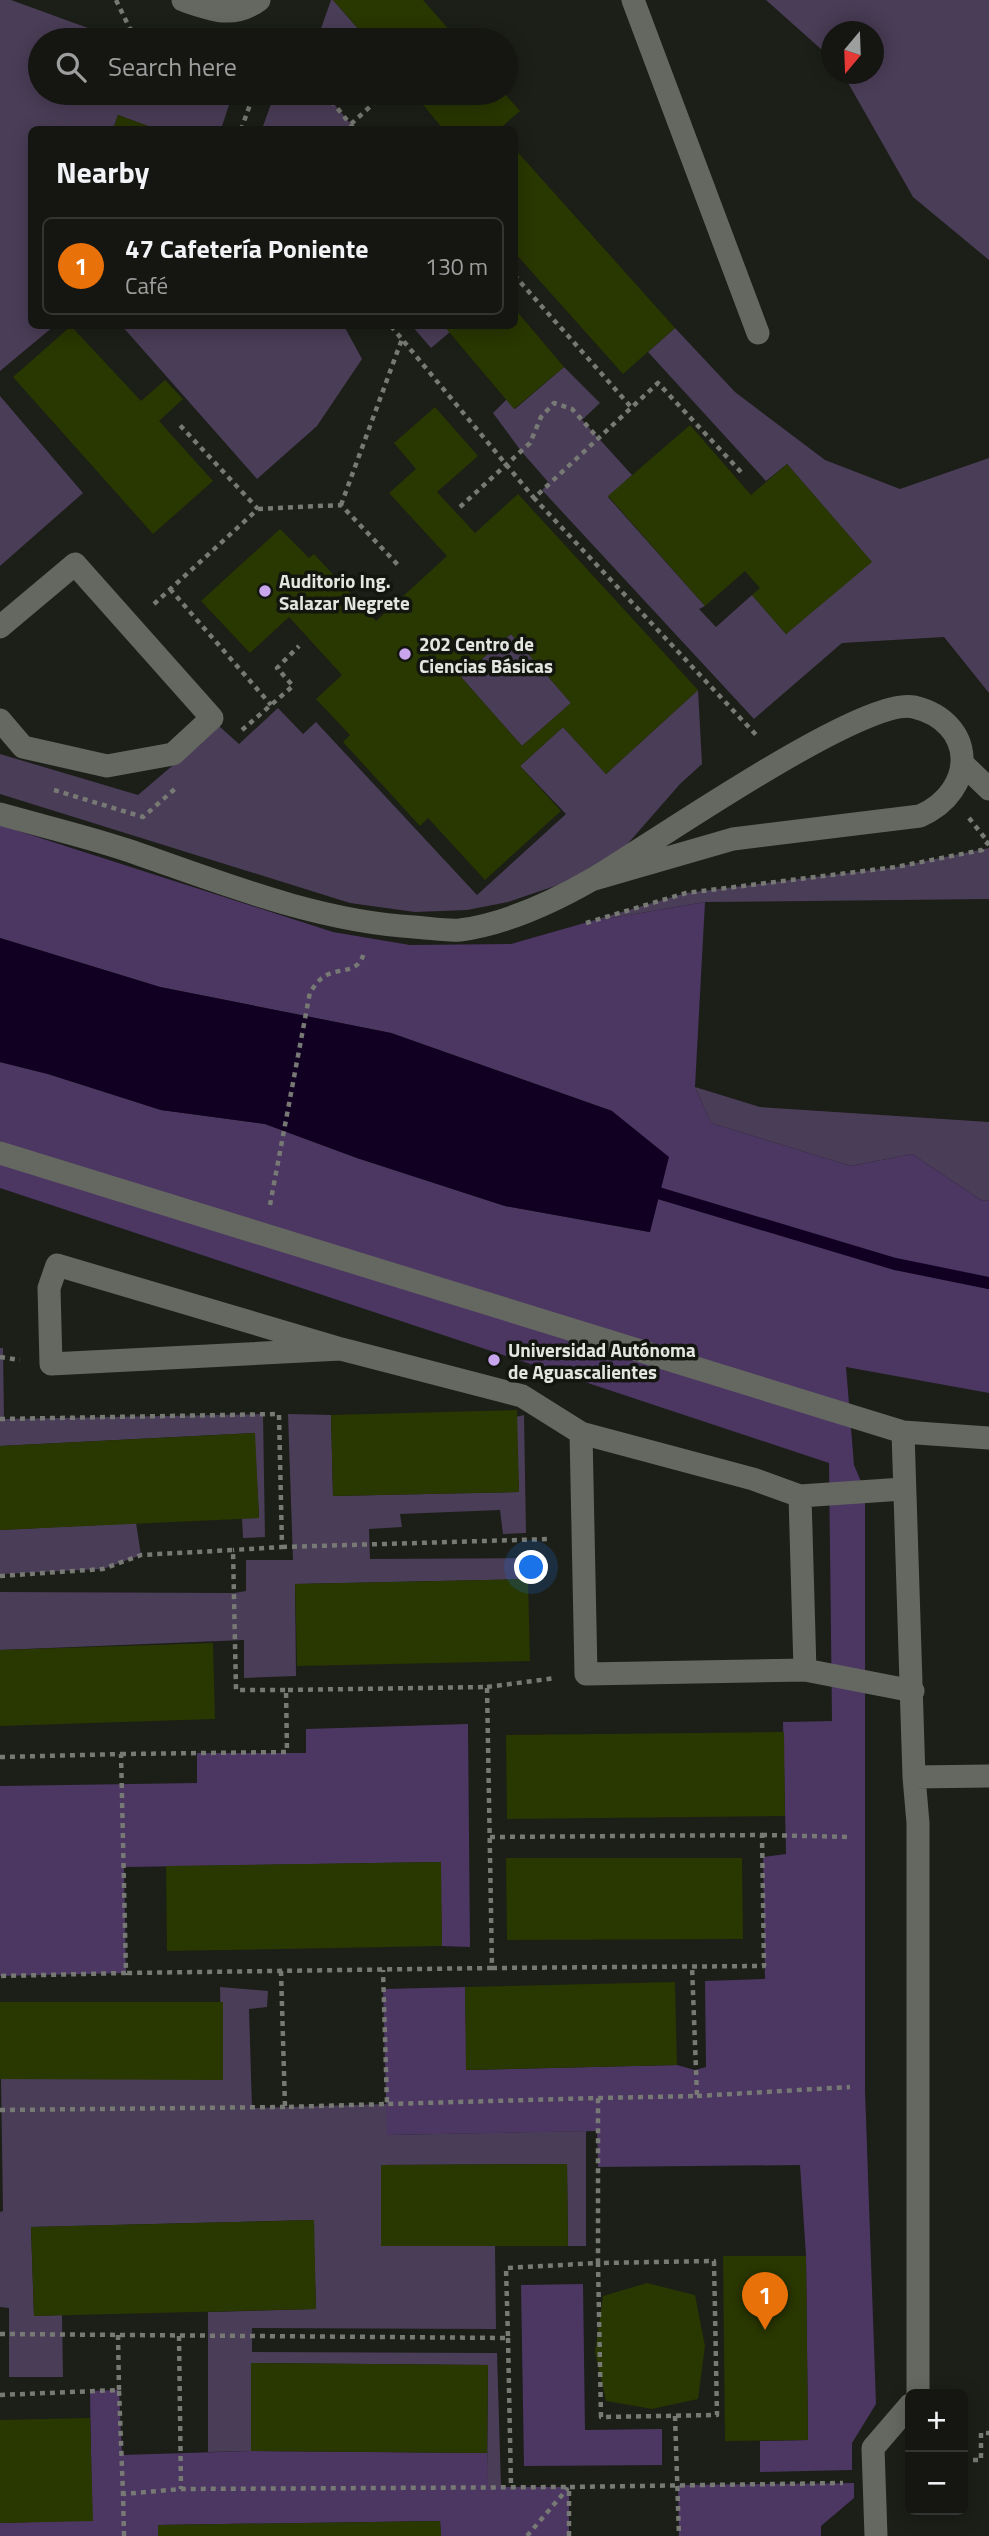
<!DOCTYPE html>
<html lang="en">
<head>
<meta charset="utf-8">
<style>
  :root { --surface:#151612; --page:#1e1f1b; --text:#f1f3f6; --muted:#9d9f9f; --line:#343532; --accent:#d93025 }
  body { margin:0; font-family:"Titillium Web",sans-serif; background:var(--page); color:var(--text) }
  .controls { position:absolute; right:21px; bottom:21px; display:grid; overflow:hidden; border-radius:10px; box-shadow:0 4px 18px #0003 }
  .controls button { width:63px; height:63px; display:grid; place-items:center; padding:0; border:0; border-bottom:2px solid var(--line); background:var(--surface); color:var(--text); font:35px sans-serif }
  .compass { position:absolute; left:821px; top:21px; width:63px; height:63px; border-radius:50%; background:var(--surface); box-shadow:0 4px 18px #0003; rotate:199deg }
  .you { position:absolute; left:532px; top:1568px; width:24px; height:24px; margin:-18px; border:5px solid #fff; border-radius:50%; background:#1a73e8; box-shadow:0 0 0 10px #1a73e833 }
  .badge { display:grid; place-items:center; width:46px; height:46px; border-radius:50%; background:var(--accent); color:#fff; font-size:23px; font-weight:700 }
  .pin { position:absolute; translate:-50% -58px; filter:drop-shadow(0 2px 4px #0008) }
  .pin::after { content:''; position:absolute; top:37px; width:24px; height:21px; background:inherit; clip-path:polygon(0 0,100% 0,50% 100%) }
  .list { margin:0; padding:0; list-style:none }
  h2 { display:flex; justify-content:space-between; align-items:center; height:91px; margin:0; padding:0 28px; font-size:30px }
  h2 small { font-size:23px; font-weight:400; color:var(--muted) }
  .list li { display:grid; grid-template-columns:46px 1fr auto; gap:21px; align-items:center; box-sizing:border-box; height:98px; margin:0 14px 14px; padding:0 14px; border:2px solid var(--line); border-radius:10px }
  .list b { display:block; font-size:26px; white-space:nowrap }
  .list p { margin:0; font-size:23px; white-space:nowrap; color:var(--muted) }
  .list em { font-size:23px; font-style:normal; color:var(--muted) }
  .icon { flex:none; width:38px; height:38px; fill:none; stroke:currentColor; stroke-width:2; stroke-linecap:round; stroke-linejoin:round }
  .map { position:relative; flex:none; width:989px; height:2536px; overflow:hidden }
  .search { position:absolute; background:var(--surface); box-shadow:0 4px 18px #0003; left:28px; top:28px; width:490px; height:77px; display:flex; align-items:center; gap:18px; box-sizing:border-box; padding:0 24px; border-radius:38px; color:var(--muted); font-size:26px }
  .panel { position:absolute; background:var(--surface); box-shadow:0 4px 18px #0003; left:28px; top:126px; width:490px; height:203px; border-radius:10px }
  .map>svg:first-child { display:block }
  .green { fill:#4a3d57 }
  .forest { fill:#4c3662 }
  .water { fill:#120022 }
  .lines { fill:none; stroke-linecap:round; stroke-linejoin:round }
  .stream { stroke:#120022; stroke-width:12 }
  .building { fill:#293701; fill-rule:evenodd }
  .path { stroke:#777974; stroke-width:4.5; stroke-dasharray:5 5; stroke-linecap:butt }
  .lane { stroke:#656860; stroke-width:23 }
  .poi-dot { fill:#c9a5ee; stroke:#13150f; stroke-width:2.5 }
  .labels { text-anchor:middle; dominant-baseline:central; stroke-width:7; stroke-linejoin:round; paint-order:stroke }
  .poi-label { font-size:19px; font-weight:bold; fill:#e3e5e1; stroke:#13150f; text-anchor:start }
</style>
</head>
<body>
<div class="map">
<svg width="989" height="2536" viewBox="0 0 989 2536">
  <rect width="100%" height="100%" fill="#1c1e18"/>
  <path class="green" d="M0 0H11L121 40H40V93H205L230 102 221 129H156L118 115 113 129 32 130V326H54L0 371Z
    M331 0H333L368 40H317Z
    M766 0H989V260L913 197 843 74H874V32H832L831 58Z
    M275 93H325L355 129H262Z
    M122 326H344L362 359 317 426 257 479Z
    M412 326H444L450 332 431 348Z
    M675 328 735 392 825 460 900 489 989 458V693L944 637 842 643 754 719 542 490 549 483 521 451 493 413 507 399 515 409 564 367 600 403 582 420 632 475 608 497 705 606 699 609 716 627 752 595 786 634 871 561 787 464 766 481 648 352Z
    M0 396 83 493 0 566Z
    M511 634 571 703 522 746 461 677Z
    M698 690 702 764 680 784 624 848 564 883 508 902 467 910 415 912 350 903 0 794V754L138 795 219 726 239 744 278 708 303 734 316 722 477 895 566 814 520 766 563 727 606 774Z
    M989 848V899L705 902 588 922 686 893 896 867Z
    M695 1087 760 1107 989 1122V1201L981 1200 912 1154 851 1166 711 1123Z
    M0 1348H3L4 1419 263 1414 265 1537 243 1538 242 1518 259 1517 254 1433 0 1446Z
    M288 1414 331 1415 333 1496 519 1492 516 1417 524 1415 526 1533 503 1534 500 1510 400 1514 402 1527 369 1529 370 1559 530 1558 528 1579 295 1584 296 1676 244 1678V1640L0 1650V1592L234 1593 246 1591V1560H293Z
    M136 1523 141 1555 103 1569 0 1574V1530Z
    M220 1987 268 1991 267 2007 249 2009 252 2108 387 2104 388 2135 586 2131V2246H568L567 2164 381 2165 382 2246 495 2245 496 2329 252 2328V2352L497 2353 501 2487H487L488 2365 252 2363 251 2451 208 2452V2312L316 2309 313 2220 31 2227 34 2316 62 2315 63 2377H9V2308L0 2307V2212L3 2211 1 2079H222Z"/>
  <path class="forest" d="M0 825 333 932 410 945 511 944 588 922 705 902 695 1087 711 1123 851 1166 912 1154 981 1200 989 1201V1393L846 1367 854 1465 865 1491V2090L876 2404 852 2443V2470L760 2472V2441L808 2440 806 2256 800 2165 598 2167 597 2131 387 2135 383 1989 465 1987 467 2070 677 2065 695 2070 706 2067 705 1981 765 1979 763 1857 786 1854 783 1722 832 1721 829 1463 0 1188V1062L48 1074 161 1110 265 1124 357 1158 505 1206 649 1232 612 1111 391 1033 160 987 0 938Z
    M468 1724 470 1947 442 1946 440 1862 124 1867 126 1973 0 1976V1786L197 1783V1753H306V1729Z
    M583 2284 585 2430 662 2429V2465L524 2466 521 2285Z
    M119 2390 122 2455 251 2451 487 2453 488 2487H569V2536H441L440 2521 158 2525V2536H0V2523L92 2520 90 2391Z
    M854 2483V2498L821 2526V2536H679L678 2485Z"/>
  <path class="water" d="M0 938 160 987 391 1033 612 1111 669 1157 650 1232 505 1206 357 1158 265 1124 161 1110 48 1074 0 1062Z"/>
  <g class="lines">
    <path class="stream" d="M645 1189 895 1264 989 1283"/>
  </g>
  <path class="building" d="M333 0H423L458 40H368Z
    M413 93H504L520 111 498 130H444Z
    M118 115 156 129V130H113Z
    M514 148 675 328 623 374 514 252Z
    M514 308 564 367 514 409 444 326H514Z
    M71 326 141 401 165 380 183 399 159 421 213 481 153 534 13 377Z
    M435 407 478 456 437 492 475 533 518 494 698 690 606 774 563 727 520 766 561 811 485 880 428 818 420 826 343 742 350 735 316 699 342 675 289 617 250 653 201 601 280 529 309 558 314 554 376 621 447 556 389 493 416 469 394 443ZM511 634 571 703 522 746 461 677Z
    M690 425 751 495 787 464 872 562 786 634 752 595 760 588 745 571 705 606 608 496Z
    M517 1410 519 1492 333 1496 331 1415Z
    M255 1433 259 1518 0 1530V1446Z
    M528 1579 530 1661 297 1666 295 1584Z
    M213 1643 215 1719 0 1726V1650Z
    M784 1732 785 1816 507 1819 506 1735Z
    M506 1858H742L743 1939 507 1940Z
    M441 1862 442 1946 167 1951 166 1866Z
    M675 1982 677 2065 466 2070 465 1987Z
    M0 2002H223V2080L0 2079Z
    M567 2164 568 2246H381V2165Z
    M314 2220 316 2309 34 2316 31 2227Z
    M723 2256H806L808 2440 725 2441Z
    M647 2283 695 2295 705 2346 698 2399 652 2409 606 2401 595 2352 603 2296Z
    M251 2363 488 2365 487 2453 251 2451Z
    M90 2418 93 2521 0 2523V2420Z
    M440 2521 441 2536H158V2525Z"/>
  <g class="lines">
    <path class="path" d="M116 0 130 29 159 40
      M325 93 355 130
      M351 124 385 93
      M241 130 254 93
      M514 275 632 408
      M391 326 534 498
      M741 472 658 383 534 498 759 738
      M341 505 402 339
      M460 507 530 443 541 417 554 403 572 409 599 439
      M258 509 341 505 399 566
      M170 589 271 705
      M154 604 258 509 177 422
      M242 730 293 686 277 668 299 646
      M54 790 143 817 177 787
      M969 818 988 842
      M586 923 686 893 896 867 982 850 989 841
      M270 1205 310 992C314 987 318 981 322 978 337 966 359 976 364 952
      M0 1357 20 1360
      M0 1419 279 1414 282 1547 233 1550
      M282 1547 551 1539
      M0 1576 103 1569 141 1555 233 1550 236 1690H286
      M487 1687 556 1678
      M121 1754 287 1752 286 1690 487 1687 492 1968 126 1973
      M0 1757 121 1754 126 1973 0 1976
      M762 1835 852 1837
      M490 1837 762 1835 764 1966 492 1968
      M281 1971 285 2107 387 2104 383 1970
      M697 2096 850 2087
      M598 2098 697 2096 692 1966
      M0 2110 285 2107
      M714 2261 717 2415 601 2417 598 2263Z
      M0 2334 508 2338 506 2268 598 2263V2098L387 2104
      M118 2335 119 2390
      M179 2336 181 2489
      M508 2338 511 2487
      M0 2395 119 2390 123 2494
      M675 2416 679 2536
      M963 2460H981V2433H989
      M124 2536 123 2494 181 2489 569 2487
      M527 2536 568 2488
      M569 2536V2487L843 2483"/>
    <path class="lane" d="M183 0C211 10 234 19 259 0
      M633 0 758 333
      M0 627 75 564 212 718 173 754 107 766 23 747 0 720
      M963 764 989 789
      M0 814C42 826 85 836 127 850 220 882 315 921 414 927 429 928 445 931 460 930 506 924 553 902 593 879 648 847 864 695 914 707 976 722 978 790 920 816L733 839 591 880
      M0 1153 903 1432 989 1438
      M341 1349 51 1364 49 1288 57 1265 341 1349 522 1396 581 1433 753 1479 800 1496 903 1489
      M903 1432 914 1777 918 1823V2394
      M581 1433 586 1674 805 1670 913 1691
      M800 1496 805 1670
      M914 1777 989 1776
      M876 2536 873 2448 910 2405"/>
  </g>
  <g class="poi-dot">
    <circle cx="265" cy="591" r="7"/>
    <circle cx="405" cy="654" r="7"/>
    <circle cx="494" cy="1360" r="7"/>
  </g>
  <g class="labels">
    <g class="poi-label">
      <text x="279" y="580">Auditorio Ing.<tspan x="279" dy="22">Salazar Negrete</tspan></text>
      <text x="419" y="643">202 Centro de<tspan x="419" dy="22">Ciencias Básicas</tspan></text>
      <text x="508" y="1349">Universidad Autónoma<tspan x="508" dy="22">de Aguascalientes</tspan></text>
    </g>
  </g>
</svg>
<div class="controls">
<button>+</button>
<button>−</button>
</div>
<svg class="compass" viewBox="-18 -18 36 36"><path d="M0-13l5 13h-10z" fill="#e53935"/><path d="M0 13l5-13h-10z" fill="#9d9f9f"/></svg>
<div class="you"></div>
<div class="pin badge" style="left:765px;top:2330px;background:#e8710a">1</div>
<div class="search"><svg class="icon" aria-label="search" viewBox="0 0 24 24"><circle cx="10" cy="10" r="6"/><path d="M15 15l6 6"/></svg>Search here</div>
<section class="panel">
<h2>Nearby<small></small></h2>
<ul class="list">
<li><span class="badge" style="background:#e8710a">1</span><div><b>47 Cafetería Poniente</b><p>Café</p></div><em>130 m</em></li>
</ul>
</section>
</div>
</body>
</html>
